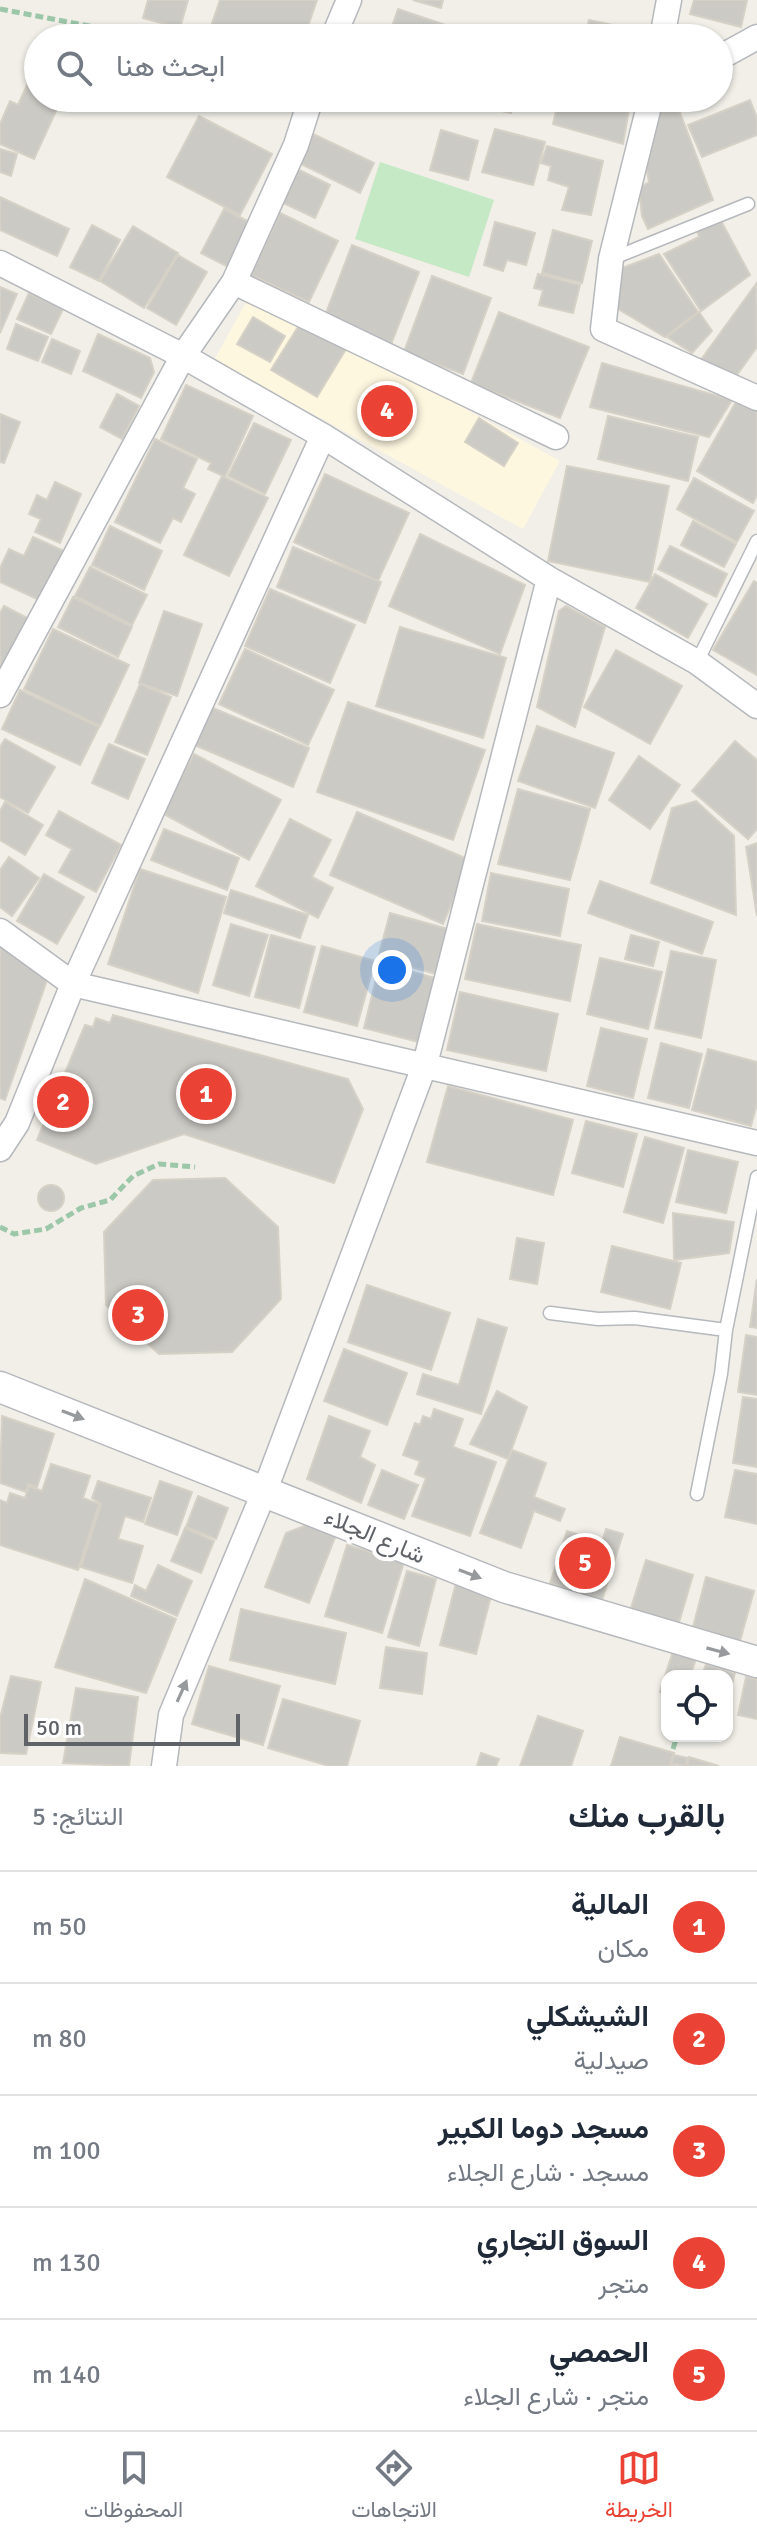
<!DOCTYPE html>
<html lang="ar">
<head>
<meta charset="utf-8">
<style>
  :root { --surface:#fff; --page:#f2f2f3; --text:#1f2937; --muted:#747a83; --line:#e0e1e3; --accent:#ea4335 }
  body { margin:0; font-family:Signika,Vazirmatn,sans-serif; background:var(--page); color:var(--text); direction:rtl }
  .controls { position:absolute; right:24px; bottom:24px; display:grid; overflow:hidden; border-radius:16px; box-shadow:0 2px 6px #0004 }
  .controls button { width:72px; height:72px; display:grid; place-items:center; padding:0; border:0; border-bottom:2px solid var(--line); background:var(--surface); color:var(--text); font:40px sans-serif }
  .scale { position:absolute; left:24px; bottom:20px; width:216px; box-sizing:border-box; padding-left:8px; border:4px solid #5f6368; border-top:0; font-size:22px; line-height:28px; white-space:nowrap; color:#5f6368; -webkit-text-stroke:6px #fff; paint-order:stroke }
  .you { position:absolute; left:392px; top:970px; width:28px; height:28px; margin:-20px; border:6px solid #fff; border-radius:50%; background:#1a73e8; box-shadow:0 0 0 12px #1a73e833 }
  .badge { display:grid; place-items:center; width:52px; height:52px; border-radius:50%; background:var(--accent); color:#fff; font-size:26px; font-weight:700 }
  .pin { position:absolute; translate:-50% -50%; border:4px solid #fff; box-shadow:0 2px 8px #0006 }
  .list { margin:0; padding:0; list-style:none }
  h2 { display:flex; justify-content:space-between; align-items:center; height:104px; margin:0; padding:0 32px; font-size:34px }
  h2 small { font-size:26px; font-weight:400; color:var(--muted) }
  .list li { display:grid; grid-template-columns:52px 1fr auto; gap:24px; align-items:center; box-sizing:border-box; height:112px; padding:0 32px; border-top:2px solid var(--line) }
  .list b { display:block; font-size:30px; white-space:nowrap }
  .list p { margin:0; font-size:26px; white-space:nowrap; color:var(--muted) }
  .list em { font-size:26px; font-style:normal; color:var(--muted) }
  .icon { flex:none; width:44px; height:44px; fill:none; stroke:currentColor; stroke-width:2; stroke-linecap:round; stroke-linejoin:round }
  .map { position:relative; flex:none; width:757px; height:1766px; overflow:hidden; direction:ltr }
  .search { position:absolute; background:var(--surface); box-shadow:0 2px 6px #0004; left:24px; right:24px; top:24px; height:88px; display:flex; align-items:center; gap:20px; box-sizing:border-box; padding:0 28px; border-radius:44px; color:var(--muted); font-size:30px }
  .sheet { height:664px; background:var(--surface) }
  nav { display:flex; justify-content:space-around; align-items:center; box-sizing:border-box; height:112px; border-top:2px solid var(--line); background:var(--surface); font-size:22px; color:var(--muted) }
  nav a { display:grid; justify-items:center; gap:4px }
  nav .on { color:var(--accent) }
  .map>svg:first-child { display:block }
  .commercial { fill:#fef7e0 }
  .green { fill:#c5e8c5 }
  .building { fill:#cccac5; stroke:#d6d1c6; stroke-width:2 }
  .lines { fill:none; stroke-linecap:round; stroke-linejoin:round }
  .service-casing { stroke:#b5b8bc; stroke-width:15 }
  .minor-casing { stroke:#b5b8bc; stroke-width:27 }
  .tertiary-casing { stroke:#b5b8bc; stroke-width:33 }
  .path { stroke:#9cc7a9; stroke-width:5; stroke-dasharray:8 4; stroke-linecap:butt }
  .service { stroke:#fff; stroke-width:12 }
  .minor { stroke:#fff; stroke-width:24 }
  .tertiary { stroke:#fff; stroke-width:30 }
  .oneway { fill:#979a9d }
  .labels { text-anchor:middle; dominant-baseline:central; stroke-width:8; stroke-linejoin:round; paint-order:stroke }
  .street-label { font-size:24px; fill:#5f6368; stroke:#fff }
</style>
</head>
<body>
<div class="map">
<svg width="757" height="1766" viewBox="0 0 757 1766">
  <rect width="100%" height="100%" fill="#f1efe8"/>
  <path class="commercial" d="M252 292 560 461 523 529 214 360Z"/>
  <path class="green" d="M380 162 494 200 469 277 355 239Z"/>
  <path class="building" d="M148 0H188L180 28 143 18Z
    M220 0H317L304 38H207Z
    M413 0H443L441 8Z
    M694 0H747L741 27 690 14Z
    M398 9 475 35 473 38H388Z
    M589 20 642 31 640 38H585Z
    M27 85 38 90V98L61 100 34 159 0 144V124L10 101 18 105Z
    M331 98H373L369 110Z
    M463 98H514L511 113 462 103Z
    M559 98H631L623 144 553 124Z
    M750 100 757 118V135L702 157 688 125Z
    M676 102 713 200 648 229 642 216 639 188 649 182 646 166 655 118 663 106Z
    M199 116 272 154 240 215 167 177Z
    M495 129 545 142 533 185 482 172Z
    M441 130 478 141 468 180 430 170Z
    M311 133 374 163 360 193 297 162Z
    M547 146 603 161 591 215 562 210 569 187 548 180 551 166 541 163Z
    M0 149 17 154 11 176 0 172Z
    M297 169 330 185 315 218 281 202Z
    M0 197 69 229 57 256 0 230Z
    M224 209 253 224 230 268 201 253Z
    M280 213 338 241 309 302 251 275Z
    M720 219 750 275 701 311 664 254 699 237 696 227Z
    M495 222 535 233 526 265 507 260 503 271 484 265Z
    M92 225 120 240 99 281 70 267Z
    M133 226 178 253 144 308 100 281Z
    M553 230 592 241 582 283 542 273Z
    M352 245 419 272 390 347 326 313Z
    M659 254 698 312 665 337 610 304 622 268Z
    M178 255 207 272 176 325 147 308Z
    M538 274 580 285 573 313 539 305 543 290 534 288Z
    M432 276 491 298 463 374 404 352Z
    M756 284 757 347 731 383 700 361Z
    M0 287 17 294 0 333Z
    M29 293 63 309 51 334 17 319Z
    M499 312 589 347 560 418 471 383Z
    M699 312 712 331 692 353 667 337Z
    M253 317 285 336 270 362 237 344Z
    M301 322 346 349 317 397 271 370Z
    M16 324 48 337 38 361 7 349Z
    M98 334 150 358 154 372 141 398 83 371Z
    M52 339 80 351 71 374 42 362Z
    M602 363 732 400 709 437 590 407Z
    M186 385 253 416 225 477 208 469 211 463 161 439Z
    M117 394 139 406 122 439 100 427Z
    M737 400 757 411V495L753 503 697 471Z
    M0 414 20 422 4 463 0 462Z
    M608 416 698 437 688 481 598 459Z
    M479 418 518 443 504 466 465 442Z
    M254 423 291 440 265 494 228 476Z
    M155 439 197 459 183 488 195 494 181 522 173 518 160 543 115 522Z
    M567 466 669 486 650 582 548 561Z
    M325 474 409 513 378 581 294 542Z
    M222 476 268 498 229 576 184 555Z
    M694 478 754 511 737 542 677 509Z
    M55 482 81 494 60 543 35 532 41 519 29 514 37 495 47 500Z
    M693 521 736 544 724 567 681 545Z
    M110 526 162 551 144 590 92 565Z
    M420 534 525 585 500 654 389 606Z
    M33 537 64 551 41 601 0 582V568L9 549 24 556Z
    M670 546 727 574 716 597 658 569Z
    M293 547 381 582 365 623 277 587Z
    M90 567 147 595 132 625 75 596Z
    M655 574 707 604 688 638 636 608Z
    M754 581 757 583V675L713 650Z
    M270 589 355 625 330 683 245 646Z
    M73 597 132 627 118 657 58 627Z
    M4 606 29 619 0 675V613Z
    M566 606 605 627 575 727 537 707 559 611Z
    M164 611 202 624 177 696 139 683Z
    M400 627 506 658 483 738 376 706Z
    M53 629 129 665 100 726 24 689Z
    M245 649 334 690 308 745 219 704Z
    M616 650 682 686 650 744 584 707Z
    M140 684 171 697 147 755 115 742Z
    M20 690 99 727 80 765 2 729Z
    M348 702 485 750 453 840 317 792Z
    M208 706 309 748 293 787 192 744Z
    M537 726 614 753 595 808 518 781Z
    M5 739 55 767 28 813 0 797V747Z
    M735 741 757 760V829L748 839 692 791Z
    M109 744 145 759 128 799 92 783Z
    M194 754 281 800 249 860 162 813Z
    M639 756 680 785 650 829 609 800Z
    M518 789 590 809 570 880 498 864Z
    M696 801 734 836 736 915 651 883 672 808Z
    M5 802 43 825 25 855 0 840V811Z
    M59 811 121 845 96 892 59 872 72 849 46 835Z
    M357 812 470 860 443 924 330 875Z
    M290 819 331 840 312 877 333 888 318 918 256 886Z
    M164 829 239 858 227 890 151 860Z
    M757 843V916L746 847Z
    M9 857 39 878 12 916 0 907V870Z
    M140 869 226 897 198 993 108 964Z
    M491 873 569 889 560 936 482 921Z
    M44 874 84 897 57 944 17 921Z
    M600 881 713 922 702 954 588 913Z
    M231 890 308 915 300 938 224 913Z
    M390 913 448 929 436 974 378 958Z
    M231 924 268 935 249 996 213 985Z
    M477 924 581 945 570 1001 465 979Z
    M271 935 315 947 299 1008 255 997Z
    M631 935 659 942 653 966 625 959Z
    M0 944 44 971 46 983 5 1100 0 1098Z
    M322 946 375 961 357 1026 304 1012Z
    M671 951 716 960 701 1038 655 1028Z
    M600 958 662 972 648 1029 587 1014Z
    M380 963 435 978 419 1042 364 1028Z
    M460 992 558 1014 546 1071 447 1050Z
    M113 1015 348 1079 363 1109 334 1183 184 1134 96 1164 37 1140 85 1025 93 1027 96 1018 110 1023Z
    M601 1028 647 1039 633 1098 587 1086Z
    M661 1043 702 1054 689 1108 648 1098Z
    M708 1049 757 1062V1104L751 1126 692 1110Z
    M448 1086 573 1120 553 1195 427 1162Z
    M586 1121 637 1134 623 1187 572 1173Z
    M645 1137 684 1148 663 1223 624 1212Z
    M688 1150 738 1162 726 1213 676 1202Z
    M225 1178 278 1227 281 1299 232 1352 159 1354 106 1305 104 1232 153 1180Z
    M38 1198a13 13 0 1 1 26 0a13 13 0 1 1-26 0Z
    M673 1213 734 1222 729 1253 674 1260Z
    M517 1238 544 1243 537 1284 510 1279Z
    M612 1246 681 1263 670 1309 601 1292Z
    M757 1279V1328L750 1327Z
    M367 1285 450 1313 431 1370 348 1342Z
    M478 1319 507 1328 481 1414 417 1394 423 1374 459 1385Z
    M746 1335 757 1337V1395L738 1392Z
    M344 1349 407 1373 387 1425 324 1401Z
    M497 1391 527 1407 508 1459 470 1444Z
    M743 1397 757 1399V1467L733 1463Z
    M434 1409 463 1419 453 1447 496 1462 470 1536 412 1516 426 1478 415 1474 420 1461 403 1455 415 1423 420 1425 423 1416 431 1419Z
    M2 1416 54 1434 37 1487 28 1484 26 1492 0 1483Z
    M329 1416 370 1431 360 1457 375 1465 361 1503 307 1479Z
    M512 1450 546 1463 534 1497 565 1509 560 1521 534 1511 521 1548 480 1533Z
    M51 1464 90 1476 83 1498 99 1504 78 1570 0 1545V1500L7 1503 10 1493 25 1498 29 1486 42 1491Z
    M382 1470 418 1485 404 1519 368 1505Z
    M735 1470 757 1474V1524L725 1517Z
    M98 1481 151 1498 143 1522 125 1516 118 1539 143 1546 132 1583 81 1567 101 1504 92 1498Z
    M160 1481 192 1492 177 1535 145 1524Z
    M198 1496 228 1508 216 1539 186 1527Z
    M307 1525 336 1535 309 1603 265 1587 286 1533Z
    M185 1528 214 1541 201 1573 171 1561Z
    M606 1529 623 1534 602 1600 550 1583 567 1531 602 1542Z
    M347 1545 404 1562 382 1633 325 1616Z
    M646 1560 693 1575 678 1626 630 1611Z
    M158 1565 192 1581 177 1616 131 1596 135 1585 146 1591Z
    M407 1571 436 1579 419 1646 388 1637Z
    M706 1577 754 1591 740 1641 693 1627Z
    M85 1579 176 1619 146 1693 55 1667Z
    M456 1583 492 1592 476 1654 440 1645Z
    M241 1609 346 1633 335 1684 230 1660Z
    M386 1647 427 1653 422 1694 380 1688Z
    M673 1651 696 1659 690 1676H667V1695L660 1692Z
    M706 1664 735 1673 727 1703V1676H702Z
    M209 1666 280 1686 263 1745 192 1724Z
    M11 1676 41 1682 26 1754 0 1753V1718Z
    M746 1677 757 1679V1719L738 1715Z
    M76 1688 138 1697 129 1766 63 1763Z
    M283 1699 360 1721 347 1766H329L268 1748Z
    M538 1716 583 1731 571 1766H520Z
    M620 1737 674 1753 670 1764 675 1766H611Z
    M481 1753 499 1759 496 1766H477Z
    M674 1755 688 1758 686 1766 671 1764Z
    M689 1757 719 1766H687Z"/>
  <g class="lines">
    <g class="service-casing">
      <path id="service" d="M611 259 748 204
        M697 662 757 541
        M550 1313 598 1319 635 1318 726 1330 757 1177
        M697 1494 721 1374 726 1330"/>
    </g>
    <g class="minor-casing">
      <path id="minor" d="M333 38 349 0
        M662 38 669 0
        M719 58 757 37
        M651 98 611 259 603 329 757 398
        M0 263 183 356 323 436 549 579 697 662 757 706
        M234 282 556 437
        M0 695 183 356 234 282 296 145 311 98
        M0 931 73 984 757 1143
        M0 1149 17 1123 73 984 323 436
        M164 1766 171 1715 265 1490 425 1064 549 579"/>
    </g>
    <g class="tertiary-casing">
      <path id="tertiary" d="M0 1387 504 1587 757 1662"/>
    </g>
    <path class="path" d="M0 9 152 38
      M0 1227 14 1234 46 1229 81 1208 110 1200 133 1176 159 1164 195 1167
      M673 1749 677 1736"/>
    <use href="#service" class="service"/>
    <use href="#minor" class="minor"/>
    <use href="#tertiary" class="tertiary"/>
  </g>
  <defs><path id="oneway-solid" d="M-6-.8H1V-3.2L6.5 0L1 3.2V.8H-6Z" transform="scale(2)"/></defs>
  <g class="oneway">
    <use href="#oneway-solid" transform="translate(73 1415) rotate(21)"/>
    <use href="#oneway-solid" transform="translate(470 1574) rotate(21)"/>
    <use href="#oneway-solid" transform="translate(718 1651) rotate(15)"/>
    <use href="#oneway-solid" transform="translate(182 1691) rotate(-66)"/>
  </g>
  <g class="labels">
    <g class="street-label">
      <text transform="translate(375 1536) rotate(23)">شارع الجلاء</text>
    </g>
  </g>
</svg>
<div class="controls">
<button><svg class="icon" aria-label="locate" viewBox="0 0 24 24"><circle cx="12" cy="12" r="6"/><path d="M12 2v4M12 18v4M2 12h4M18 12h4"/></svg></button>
</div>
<div class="scale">50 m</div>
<div class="you"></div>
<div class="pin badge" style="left:206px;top:1094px">1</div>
<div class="pin badge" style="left:63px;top:1102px">2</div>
<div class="pin badge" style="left:138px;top:1315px">3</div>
<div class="pin badge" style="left:387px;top:411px">4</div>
<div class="pin badge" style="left:585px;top:1563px">5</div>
<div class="search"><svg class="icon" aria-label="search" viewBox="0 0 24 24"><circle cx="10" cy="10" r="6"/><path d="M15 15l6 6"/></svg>ابحث هنا</div>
</div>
<section class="sheet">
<h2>بالقرب منك<small>النتائج: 5</small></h2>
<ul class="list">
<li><span class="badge">1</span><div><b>المالية</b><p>مكان</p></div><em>50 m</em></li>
<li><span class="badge">2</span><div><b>الشيشكلي</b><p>صيدلية</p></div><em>80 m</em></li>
<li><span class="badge">3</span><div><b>مسجد دوما الكبير</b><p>مسجد · شارع الجلاء</p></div><em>100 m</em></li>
<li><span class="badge">4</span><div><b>السوق التجاري</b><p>متجر</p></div><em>130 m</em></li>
<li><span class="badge">5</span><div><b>الحمصي</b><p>متجر · شارع الجلاء</p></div><em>140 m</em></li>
</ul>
</section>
<nav>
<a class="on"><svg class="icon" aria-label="map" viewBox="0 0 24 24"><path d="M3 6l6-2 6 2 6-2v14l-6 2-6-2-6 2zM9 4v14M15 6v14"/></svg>الخريطة</a>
<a><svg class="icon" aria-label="directions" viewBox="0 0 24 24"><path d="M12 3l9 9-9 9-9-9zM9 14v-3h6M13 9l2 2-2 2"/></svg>الاتجاهات</a>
<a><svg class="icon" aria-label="saved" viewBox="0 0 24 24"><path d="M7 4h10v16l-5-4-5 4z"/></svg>المحفوظات</a>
</nav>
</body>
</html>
